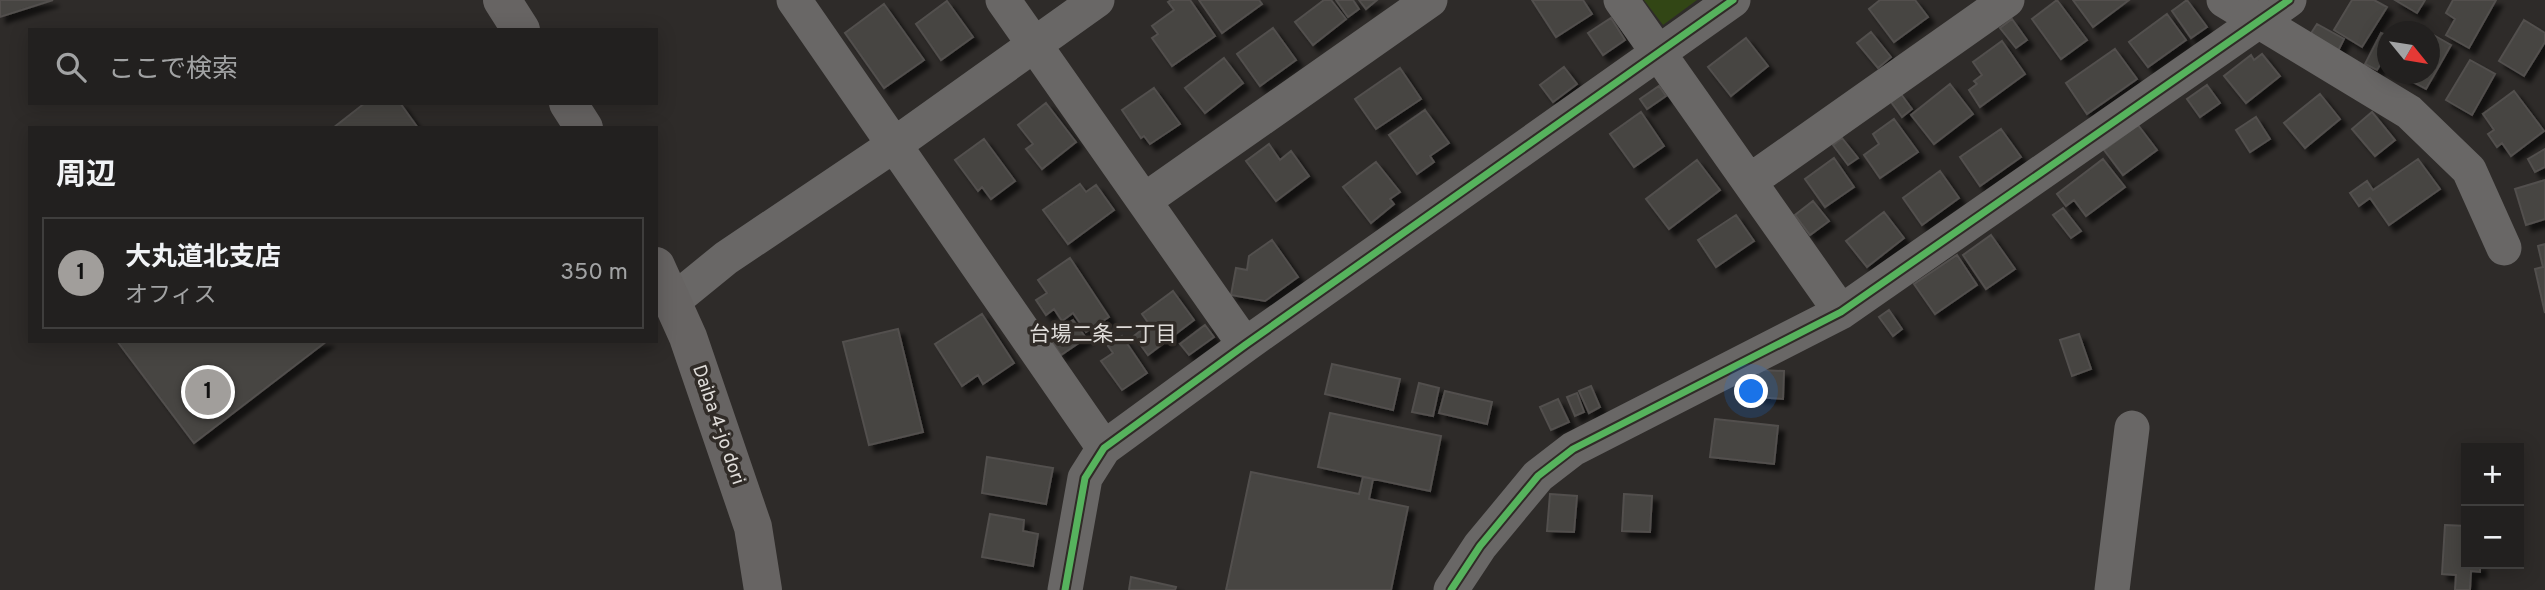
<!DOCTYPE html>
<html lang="ja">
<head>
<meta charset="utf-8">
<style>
  :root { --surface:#22201f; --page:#2e2d2c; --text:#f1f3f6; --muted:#a2a3a4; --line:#3f3e3d; --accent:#a19e9b }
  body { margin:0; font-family:Overpass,"Noto Sans JP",sans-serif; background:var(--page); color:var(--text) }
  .controls { position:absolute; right:21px; bottom:21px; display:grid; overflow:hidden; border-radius:0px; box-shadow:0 4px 18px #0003 }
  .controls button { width:63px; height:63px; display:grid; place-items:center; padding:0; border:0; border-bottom:2px solid var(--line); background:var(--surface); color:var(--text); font:35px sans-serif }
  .compass { position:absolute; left:2377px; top:21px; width:63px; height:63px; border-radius:50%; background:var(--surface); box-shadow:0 4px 18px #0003; rotate:120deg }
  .you { position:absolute; left:1752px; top:392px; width:24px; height:24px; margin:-18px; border:5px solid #fff; border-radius:50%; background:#1a73e8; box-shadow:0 0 0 10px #1a73e833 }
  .badge { display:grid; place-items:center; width:46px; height:46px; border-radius:50%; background:var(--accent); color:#111; font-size:23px; font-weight:700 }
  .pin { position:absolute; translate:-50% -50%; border:4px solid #fff; box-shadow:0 2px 7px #0006 }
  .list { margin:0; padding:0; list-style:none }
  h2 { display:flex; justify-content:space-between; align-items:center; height:91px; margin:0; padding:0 28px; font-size:30px }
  h2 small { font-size:23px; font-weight:400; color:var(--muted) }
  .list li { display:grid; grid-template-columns:46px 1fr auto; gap:21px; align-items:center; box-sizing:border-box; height:112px; margin:0 14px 14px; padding:0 14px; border:2px solid var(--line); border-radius:0px }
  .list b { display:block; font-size:26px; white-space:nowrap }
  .list p { margin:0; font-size:23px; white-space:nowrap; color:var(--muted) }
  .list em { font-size:23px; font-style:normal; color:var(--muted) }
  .icon { flex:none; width:38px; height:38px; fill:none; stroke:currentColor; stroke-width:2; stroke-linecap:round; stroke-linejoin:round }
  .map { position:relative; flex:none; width:2545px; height:590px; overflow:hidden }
  .search { position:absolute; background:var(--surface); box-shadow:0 4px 18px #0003; left:28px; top:28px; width:630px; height:77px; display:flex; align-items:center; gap:18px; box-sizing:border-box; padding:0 24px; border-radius:0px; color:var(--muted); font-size:26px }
  .panel { position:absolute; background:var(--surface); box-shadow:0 4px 18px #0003; left:28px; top:126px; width:630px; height:217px; border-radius:0px }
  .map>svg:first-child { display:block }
  .green { fill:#324615 }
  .building { fill:#464442; stroke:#52504e; stroke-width:2; filter:url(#shadow) }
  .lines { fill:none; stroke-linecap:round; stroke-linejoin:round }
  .minor { stroke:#696766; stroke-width:35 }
  .highway { stroke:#676463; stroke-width:38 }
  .cycleway-casing { stroke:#302b27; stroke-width:11 }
  .cycleway { stroke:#56b35d; stroke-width:7 }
  .labels { text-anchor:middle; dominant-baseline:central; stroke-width:7; stroke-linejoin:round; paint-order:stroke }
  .street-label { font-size:19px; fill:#dfdcd9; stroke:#302b27 }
  .neighbourhood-label { font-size:21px; fill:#dfdcd9; stroke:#302b27 }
</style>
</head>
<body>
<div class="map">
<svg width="2545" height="590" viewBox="0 0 2545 590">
  <defs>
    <filter id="shadow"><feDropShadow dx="6" dy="6" stdDeviation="2" flood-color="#0009"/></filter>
  </defs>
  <rect width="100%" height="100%" fill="#2e2b29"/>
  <path class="green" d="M1644 0H1697L1663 25Z"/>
  <path class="building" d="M0 0H53L0 17Z
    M1171 0H1190L1215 36 1172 66 1152 38 1158 34 1152 26 1174 10 1168 2Z
    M1199 0H1259L1262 4 1222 33Z
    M1324 0H1331L1346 19 1313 45 1295 22Z
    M1336 0H1353L1359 9 1348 17Z
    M1359 0H1377L1366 9Z
    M1532 0H1583L1592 14 1556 37Z
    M1880 0H1915L1928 17 1894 42 1869 9Z
    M2057 0 2087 40 2061 59 2032 19Z
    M2073 0H2129L2093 27Z
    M2187 0 2207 27 2191 38 2172 11Z
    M2352 0H2374L2387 7 2362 47 2334 30Z
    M2395 0H2425L2417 13Z
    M2453 0H2496L2469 48 2446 35 2455 19 2446 13Z
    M947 1 973 37 941 60 916 24Z
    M884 4 924 60 884 88 845 33Z
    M2167 14 2186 40 2148 67 2129 42Z
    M1611 18 1625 40 1603 55 1588 33Z
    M2012 19 2027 40 2016 48 2000 28Z
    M2524 20 2545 33V42L2524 76 2499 61Z
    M2317 24 2344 39 2338 51 2310 35Z
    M1273 28 1296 60 1260 86 1237 54Z
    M1871 32 1891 57 1878 68 1857 43Z
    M2381 33 2388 36V52L2377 70 2365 64Z
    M2430 33 2451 45 2426 89 2398 74H2430Z
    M1746 38 1768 66 1731 96 1708 67Z
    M2002 41 2025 74 1980 107 1969 90 1977 84 1974 81 1982 75 1973 62Z
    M2115 49 2137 79 2087 114 2066 83Z
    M2262 54 2280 76 2246 103 2224 76 2251 55 2254 60Z
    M1224 58 1243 83 1205 113 1185 88Z
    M2470 60 2495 74 2472 115 2446 100Z
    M1564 67 1577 84 1553 102 1540 85Z
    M1400 68 1421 99 1376 129 1355 99Z
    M1950 84 1973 114 1934 144 1911 115Z
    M2207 85 2220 103 2200 117 2187 99Z
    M1659 86 1666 96 1647 109 1640 99Z
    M1154 88 1180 124 1150 144 1144 136 1141 138 1122 110Z
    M2514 91 2544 131 2511 156 2502 143 2497 147 2488 134 2494 130 2483 114Z
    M1901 94 1912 109 1902 117 1891 102Z
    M2320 94 2340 119 2305 148 2284 123Z
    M365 103H400L418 128H333Z
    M1046 103 1076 142 1042 169 1026 149 1033 144 1018 125Z
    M1425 110 1449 143 1430 156 1434 162 1417 174 1389 135Z
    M1641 112 1664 146 1634 167 1610 134Z
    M2372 112 2395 140 2375 156 2352 129Z
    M2256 117 2270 139 2250 152 2236 130Z
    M1894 119 1918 152 1880 178 1864 155 1879 144 1873 134Z
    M2138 125 2157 150 2123 175 2104 150Z
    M2001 129 2021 157 1980 186 1960 157Z
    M1842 138 1858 158 1848 165 1833 145Z
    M984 139 1015 181 991 199 982 187 978 191 955 160Z
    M1269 144 1280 160 1291 151 1309 176 1276 201 1246 161Z
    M2545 149V167L2535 172 2528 159Z
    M1834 158 1854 187 1825 207 1805 179Z
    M2103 159 2125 187 2086 216 2074 200 2066 206 2057 194Z
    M2418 159 2440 189 2389 225 2370 198 2359 206 2350 193 2367 181 2373 190Z
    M1697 160 1720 190 1669 229 1646 199Z
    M1376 162 1400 192 1390 199 1394 204 1371 223 1343 187Z
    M1940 171 1959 198 1922 225 1903 198Z
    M2545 180V219L2526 225 2515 189Z
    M1080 184 1086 192 1096 185 1114 210 1068 244 1043 210Z
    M1813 201 1829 221 1810 235 1795 215Z
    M2063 208 2081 231 2071 238 2053 215Z
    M1884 212 1904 238 1867 267 1846 241Z
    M1736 215 1754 241 1716 267 1698 240Z
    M1991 235 2015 269 1986 289 1963 255Z
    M1272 240 1298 277 1265 301 1231 295 1236 268 1247 270 1249 256Z
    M2545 244V313L2535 269 2543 267 2538 246Z
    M1957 255 1977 285 1935 314 1914 284Z
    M1070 258 1109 317 1086 332 1073 313 1062 321 1054 309 1046 315 1036 300 1047 293 1038 280Z
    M1173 291 1194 320 1148 355 1134 336 1149 324 1142 314Z
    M1889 310 1902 329 1893 336 1879 317Z
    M982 314 1014 363 983 384 978 375 962 386 935 344Z
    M1073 320 1086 338 1061 355 1049 336Z
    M1205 325 1214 337 1189 355 1180 344Z
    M898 329 923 432 869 445 843 342Z
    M2079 334 2091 369 2072 376 2060 340Z
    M1122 336 1147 373 1122 390 1101 361 1113 353 1108 346Z
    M117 341H327L194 443Z
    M1332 364 1400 379 1393 410 1325 394Z
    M1759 370 1784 371 1783 399 1757 397Z
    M1419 383 1439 388 1433 416 1412 412Z
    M1591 386 1600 407 1589 413 1579 391Z
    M1445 391 1492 402 1487 424 1439 413Z
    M1577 393 1584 412 1575 416 1567 397Z
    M1558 399 1569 422 1551 430 1540 407Z
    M1330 413 1441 436 1430 491 1318 467Z
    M1715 419 1778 426 1774 464 1710 457Z
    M987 457 1053 468 1046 504 982 493Z
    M1251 472 1359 494 1363 477 1373 479 1369 499 1408 507 1391 590H1226Z
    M1550 494 1577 496 1574 532 1547 531Z
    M1624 494 1652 496 1650 532 1622 531Z
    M990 514 1024 520 1023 531 1038 534 1033 566 982 557Z
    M2445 525 2466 526V564H2480V572L2471 571 2470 590H2455L2456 575 2442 574Z
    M1131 577 1176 587 1175 590H1129Z"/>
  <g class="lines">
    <path class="minor" d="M794 0 1104 448
      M1003 0 1245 345
      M1621 0 1841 312
      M2224 0 2409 112 2469 170 2504 248
      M1750 181 2007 0
      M1145 200 1430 0
      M672 302 726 258 894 145 1097 0
      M1065 590 1085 478 1104 448 1245 345 1733 0
      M1451 590 1480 546 1538 476 1573 449 1841 312 2289 0
      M2112 590 2132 428"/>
    <path class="highway" d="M502 0 521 30
      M568 103 584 128
      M656 266 688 337 753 527 763 590"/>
    <g class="cycleway-casing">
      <path id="cycleway" d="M1065 590 1085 478 1104 448 1245 345 1733 0
        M1451 590 1480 546 1538 476 1573 449 1841 312 2289 0"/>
    </g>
    <use href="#cycleway" class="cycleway"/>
  </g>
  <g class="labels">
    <g class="street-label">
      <text transform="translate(718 425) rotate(71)">Daiba 4-jo dori</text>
    </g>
    <g class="neighbourhood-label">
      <text x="1103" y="335">台場二条二丁目</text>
    </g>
  </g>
</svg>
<div class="controls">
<button>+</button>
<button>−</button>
</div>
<svg class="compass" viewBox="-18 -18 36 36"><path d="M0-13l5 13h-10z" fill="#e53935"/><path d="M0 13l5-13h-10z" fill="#a2a3a4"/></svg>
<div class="you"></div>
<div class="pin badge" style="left:208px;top:392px">1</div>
<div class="search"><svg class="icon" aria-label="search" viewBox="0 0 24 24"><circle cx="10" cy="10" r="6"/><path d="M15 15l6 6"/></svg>ここで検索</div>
<section class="panel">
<h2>周辺<small></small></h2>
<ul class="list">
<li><span class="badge">1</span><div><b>大丸道北支店</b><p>オフィス</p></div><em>350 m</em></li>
</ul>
</section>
</div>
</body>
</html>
